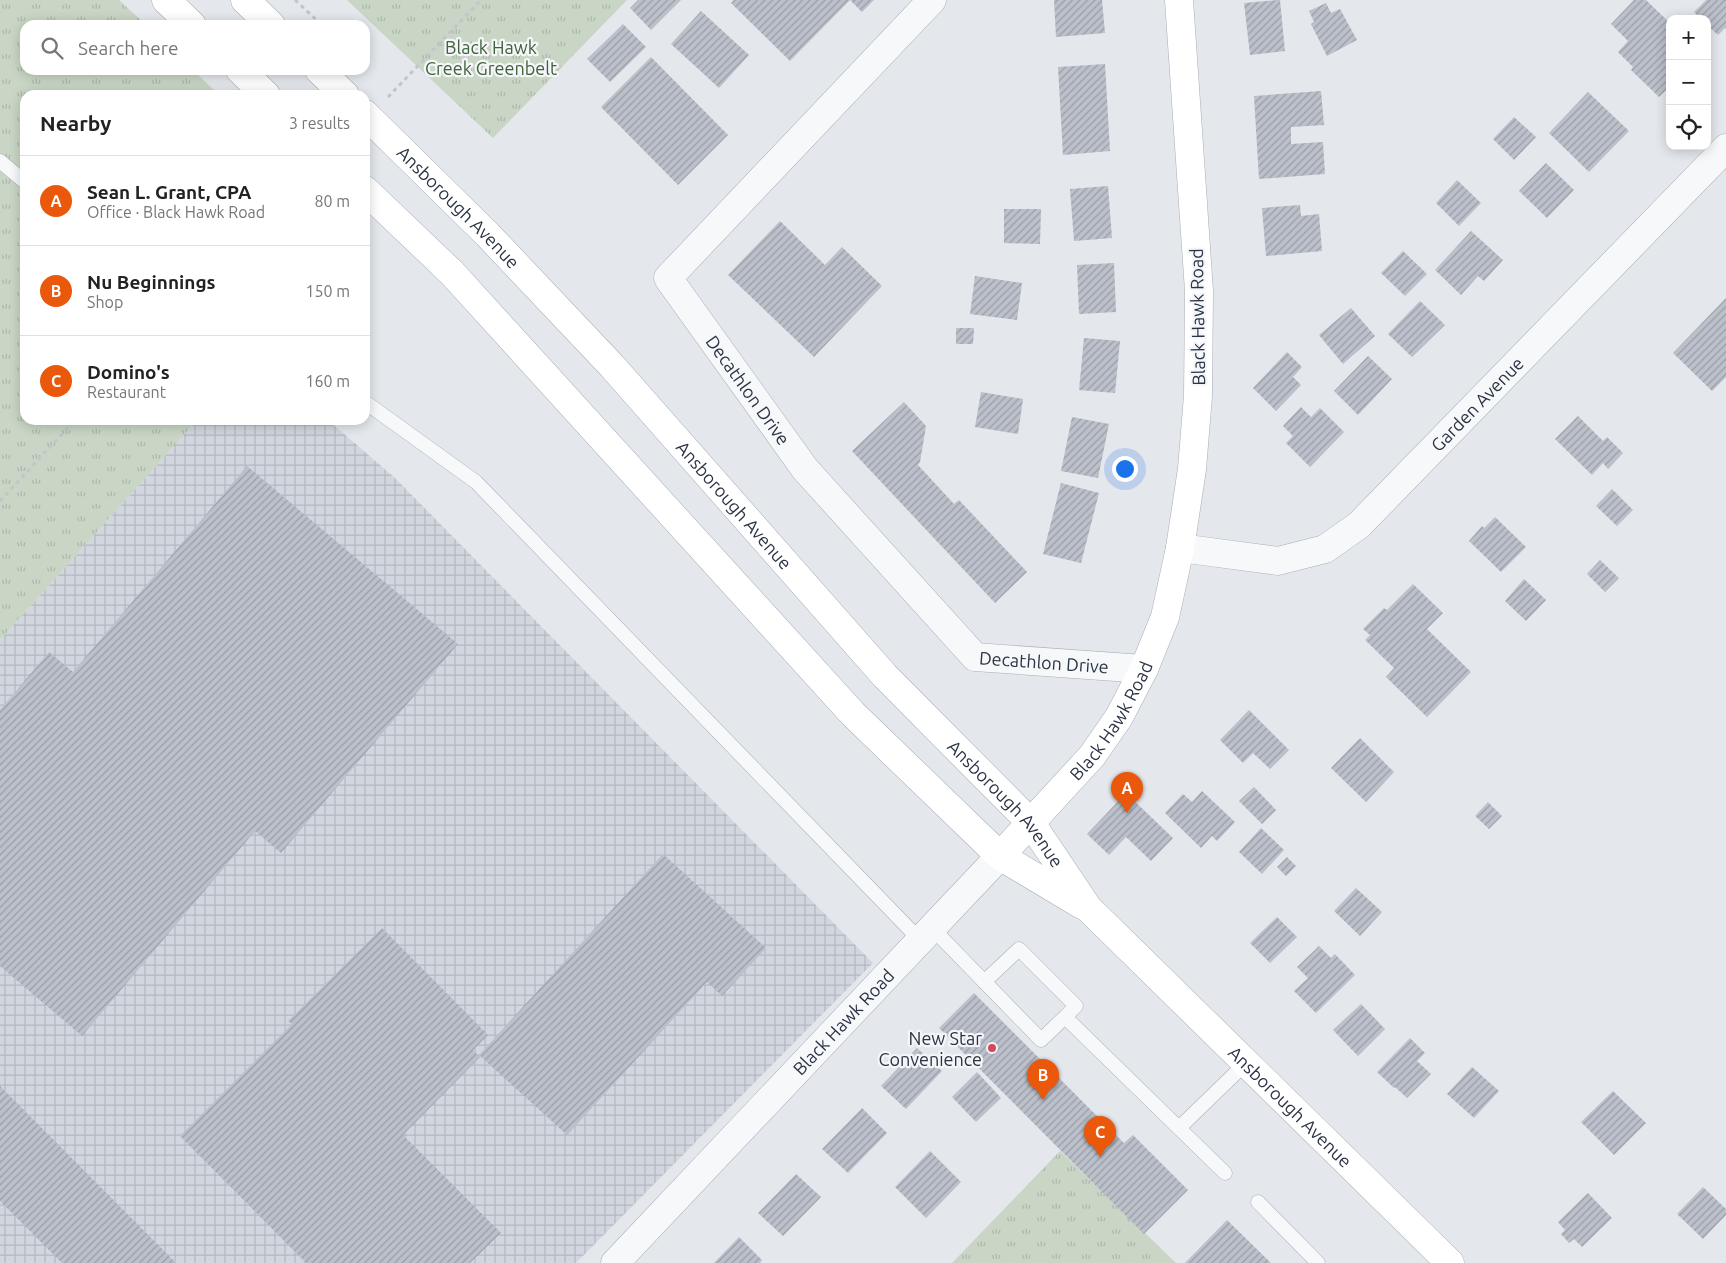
<!DOCTYPE html>
<html lang="en">
<head>
<meta charset="utf-8">
<style>
  :root { --surface:#fff; --page:#f2f2f2; --text:#222; --muted:#767676; --line:#e0e0e0; --accent:#ea580c }
  body { margin:0; font-family:Ubuntu,sans-serif; background:var(--page); color:var(--text) }
  .controls { position:absolute; right:15px; top:15px; display:grid; overflow:hidden; border-radius:10px; box-shadow:0 2px 12px #0003 }
  .controls button { width:45px; height:45px; display:grid; place-items:center; padding:0; border:0; border-bottom:1px solid var(--line); background:var(--surface); color:var(--text); font:25px sans-serif }
  .you { position:absolute; left:1124px; top:468px; width:18px; height:18px; margin:-12px; border:4px solid #fff; border-radius:50%; background:#1a73e8; box-shadow:0 0 0 8px #1a73e833 }
  .badge { display:grid; place-items:center; width:32px; height:32px; border-radius:50%; background:var(--accent); color:#fff; font-size:16px; font-weight:700 }
  .pin { position:absolute; translate:-50% -41px; filter:drop-shadow(0 1px 2px #0008) }
  .pin::after { content:''; position:absolute; top:26px; width:18px; height:15px; background:inherit; clip-path:polygon(0 0,100% 0,50% 100%) }
  .list { margin:0; padding:0; list-style:none }
  h2 { display:flex; justify-content:space-between; align-items:center; height:65px; margin:0; padding:0 20px; font-size:21px }
  h2 small { font-size:16px; font-weight:400; color:var(--muted) }
  .list li { display:grid; grid-template-columns:32px 1fr auto; gap:15px; align-items:center; box-sizing:border-box; height:90px; padding:0 20px; border-top:1px solid var(--line) }
  .list b { display:block; font-size:19px; white-space:nowrap }
  .list p { margin:0; font-size:16px; white-space:nowrap; color:var(--muted) }
  .list em { font-size:16px; font-style:normal; color:var(--muted) }
  .icon { flex:none; width:28px; height:28px; fill:none; stroke:currentColor; stroke-width:2; stroke-linecap:round; stroke-linejoin:round }
  .map { position:relative; flex:none; width:1726px; height:1263px; overflow:hidden }
  .search { position:absolute; background:var(--surface); box-shadow:0 2px 12px #0003; left:20px; top:20px; width:350px; height:55px; display:flex; align-items:center; gap:12px; box-sizing:border-box; padding:0 18px; border-radius:15px; color:var(--muted); font-size:19px }
  .panel { position:absolute; background:var(--surface); box-shadow:0 2px 12px #0003; left:20px; top:90px; width:350px; height:335px; border-radius:15px }
  .map>svg:first-child { display:block }
  .industrial { fill:url(#industrial-grid) }
  .park { fill:url(#park-tufts) }
  .building { fill:url(#building-hatch) }
  .lines { fill:none; stroke-linecap:round; stroke-linejoin:round }
  .lane-casing { stroke:#a9aeb7; stroke-width:15 }
  .street-casing { stroke:#a9aeb7; stroke-width:29 }
  .secondary-casing { stroke:#a9aeb7; stroke-width:29 }
  .path { stroke:#c2c5cb; stroke-width:3; stroke-dasharray:4 4; stroke-linecap:butt }
  .lane { stroke:#f7f8fa; stroke-width:14 }
  .street { stroke:#f7f8fa; stroke-width:28 }
  .secondary { stroke:#fff; stroke-width:28 }
  .poi-dot { fill:#d1495b; stroke:#f4f6f9; stroke-width:2 }
  .labels { text-anchor:middle; dominant-baseline:central; stroke-width:4.5; stroke-linejoin:round; paint-order:stroke }
  .park-label { font-size:18px; fill:#3f6138; stroke:#f4f6f9 }
  .street-label { font-size:18px; fill:#2b3445; stroke:#f4f6f9 }
  .poi-label { font-size:18px; fill:#2b3445; stroke:#f4f6f9; text-anchor:end }
</style>
</head>
<body>
<div class="map">
<svg width="1726" height="1263" viewBox="0 0 1726 1263">
  <defs>
    <pattern id="industrial-grid" width="8" height="8" patternUnits="userSpaceOnUse" patternTransform="scale(1.25)"><rect width="8" height="8" fill="#d2d6de"/><path d="M0 4h8M4 0v8" fill="none" stroke="#b4b8c0"/></pattern>
    <pattern id="park-tufts" width="24" height="20" patternUnits="userSpaceOnUse" patternTransform="scale(1.25)"><rect width="24" height="20" fill="#c9d6c5"/><path d="M3 7l-1-3M5 7V3M7 7l1-3M15 17l-1-3M17 17v-4M19 17l1-3" fill="none" stroke="#adb8ab"/></pattern>
    <pattern id="building-hatch" width="6" height="6" patternUnits="userSpaceOnUse" patternTransform="scale(1.25)"><rect width="6" height="6" fill="#bbc0ca"/><path d="M-1 1l2-2M0 6l6-6M5 7l2-2" fill="none" stroke="#989da6"/></pattern>
  </defs>
  <rect width="100%" height="100%" fill="#e4e7ec"/>
  <path class="industrial" d="M197 420H328L395 478 873 963 576 1263H0V640Z"/>
  <path class="park" d="M0 0H119L146 25H25V70H193L219 95H25V420H197L0 640Z
    M347 0H627L493 138Z
    M1060 1151 1176 1263H952Z"/>
  <path class="building" d="M638 0H681L651 30 630 8Z
    M734 0H874L862 12 850 0 790 61 731 3Z
    M1054 0H1102L1105 33 1056 37Z
    M1278 0H1280L1285 51 1250 55 1244 3Z
    M1634 0H1646L1670 23V86L1659 97 1631 70 1633 67 1618 52 1628 41 1611 24Z
    M1706 0H1726V29L1725 28 1718 35 1707 25V19H1701L1694 12Z
    M1326 3 1331 13 1340 9 1357 40 1327 56 1311 24 1314 22 1309 11Z
    M701 11 749 55 719 88 671 44Z
    M623 24 646 47 610 82 587 59Z
    M651 57 728 135 678 185 601 107Z
    M1105 64 1110 151 1063 155 1058 67Z
    M1321 91 1324 125 1291 127V144L1323 142 1325 174 1259 179 1254 96Z
    M1588 92 1629 131 1589 172 1549 133Z
    M1514 117 1536 137 1514 160 1493 139Z
    M1546 163 1574 190 1547 218 1519 191Z
    M1457 180 1481 203 1459 226 1436 203Z
    M1108 186 1112 238 1074 241 1070 189Z
    M1300 205 1301 216 1319 214 1322 251 1266 256 1262 208Z
    M1004 209H1041L1040 244 1004 243Z
    M780 221 825 265 842 247 882 286 814 357 728 275Z
    M1471 231 1503 260 1484 281 1478 276 1461 295 1435 270Z
    M1403 251 1427 274 1405 296 1381 273Z
    M1114 263 1116 312 1079 314 1077 265Z
    M975 276 1022 283 1017 320 970 314Z
    M1726 298V377L1712 391 1673 353Z
    M1420 301 1445 325 1412 357 1388 334Z
    M1351 308 1375 336 1343 364 1319 335Z
    M956 328H974L973 344H956Z
    M1084 338 1120 341 1115 393 1079 390Z
    M1287 352 1302 367 1293 377 1301 385 1276 411 1253 388Z
    M1368 356 1392 379 1358 415 1334 391Z
    M981 392 1023 399 1018 434 975 427Z
    M904 402 926 426 920 462 918 465 954 504 959 500 1027 572 995 603 852 451Z
    M1301 407 1311 417 1320 408 1344 432 1310 467 1286 443 1293 436 1283 426Z
    M1578 416 1603 441 1607 437 1623 453 1608 469 1603 463 1592 475 1555 439Z
    M1072 417 1109 424 1098 478 1061 471Z
    M247 466 458 644 281 853 255 831 82 1036 0 966V710L49 652 73 672Z
    M1061 483 1099 493 1081 563 1043 554Z
    M1612 489 1633 510 1617 526 1596 506Z
    M1495 517 1526 547 1501 572 1469 541 1482 526 1484 528Z
    M1600 560 1619 578 1605 592 1587 574Z
    M1524 579 1546 600 1526 621 1505 601Z
    M1413 584 1443 613 1427 629 1471 672 1427 717 1386 677 1394 668 1365 640 1370 635 1363 629 1384 608 1387 610Z
    M1249 710 1289 750 1270 769 1253 753 1243 763 1220 740Z
    M1360 738 1394 772 1366 802 1331 768Z
    M1254 787 1276 810 1262 824 1239 801Z
    M1202 791 1235 822 1217 841 1212 836 1201 848 1165 813 1183 794 1192 802Z
    M1126 793 1173 838 1151 861 1126 837 1109 855 1087 834Z
    M1488 802 1502 816 1489 829 1475 816Z
    M1261 828 1284 850 1262 874 1239 852Z
    M663 854 766 948 722 996 707 982 567 1135 479 1055Z
    M1287 857 1296 866 1286 876 1277 867Z
    M1356 888 1382 912 1360 936 1334 911Z
    M1277 917 1297 937 1270 963 1250 943Z
    M382 928 488 1035 473 1050 480 1057 403 1135 501 1233 470 1263H306L180 1136 292 1024 288 1021Z
    M1319 946 1331 958 1335 954 1355 975 1316 1013 1294 991 1308 978 1297 967Z
    M974 993 1124 1143 1133 1135 1188 1190 1144 1234 939 1028Z
    M1361 1004 1385 1029 1358 1056 1333 1030Z
    M1410 1038 1425 1053 1417 1061 1431 1074 1407 1098 1395 1087 1394 1088 1377 1072Z
    M917 1048 942 1071 906 1109 881 1086Z
    M1472 1067 1499 1091 1474 1118 1447 1094Z
    M977 1072 1001 1098 976 1122 952 1097Z
    M0 1086 176 1263H62L0 1201Z
    M1613 1091 1646 1123 1614 1155 1581 1122Z
    M862 1108 887 1133 848 1173 822 1149Z
    M930 1151 961 1182 926 1218 895 1187Z
    M796 1174 821 1197 783 1236 758 1213Z
    M1703 1187 1726 1209V1215L1703 1239 1677 1214Z
    M1588 1193 1612 1218 1582 1247 1574 1239 1569 1243 1561 1234 1565 1230 1558 1222Z
    M1227 1220 1271 1263H1185Z
    M739 1237 762 1260 760 1263H714Z"/>
  <g class="lines">
    <g class="lane-casing">
      <path id="lane" d="M0 161 25 182
        M365 402 476 482 920 940
        M932 928 1041 1040 1065 1017 1225 1173
        M984 982 1019 949 1076 1006 1065 1017
        M1179 1128 1246 1063
        M1258 1202 1318 1263"/>
    </g>
    <g class="street-casing">
      <g id="street">
        <path id="s1" d="M932 0 668 278 805 469 975 657 1144 669"/>
        <path id="s2" d="M1180 548 1278 561 1325 549 1359 525 1726 148"/>
        <path id="s3" d="M615 1263 1000 856"/>
      </g>
    </g>
    <g class="secondary-casing">
      <g id="secondary">
        <path d="M166 0 192 25"/>
        <path d="M245 0 271 25"/>
        <path d="M240 70 266 95"/>
        <path d="M319 70 345 95"/>
        <path id="s4" d="M365 114 488 235 612 366 885 676 1031 823 1088 908 1450 1263"/>
        <path d="M365 190 452 273 853 714 1000 856 1082 905"/>
        <path id="s5" d="M1000 856 1092 756 1119 717 1144 669 1165 617 1180 548 1192 469 1198 396 1199 291 1179 0"/>
      </g>
    </g>
    <path class="path" d="M295 0 322 25
      M365 65 367 67
      M388 97 481 0
      M0 501 75 420"/>
    <use href="#lane" class="lane"/>
    <use href="#street" class="street"/>
    <use href="#secondary" class="secondary"/>
  </g>
  <circle class="poi-dot" cx="992" cy="1048" r="5"/>
  <g class="labels">
    <g class="park-label">
      <text x="491" y="47">Black Hawk<tspan x="491" dy="21">Creek Greenbelt</tspan></text>
    </g>
    <g class="street-label">
      <text stroke="none"><textPath href="#s4" startOffset="132">Ansborough Avenue</textPath></text>
      <text transform="translate(1197 317) rotate(-91)">Black Hawk Road</text>
      <text stroke="none"><textPath href="#s1" startOffset="521">Decathlon Drive</textPath></text>
      <text stroke="none"><textPath href="#s2" startOffset="358">Garden Avenue</textPath></text>
      <text stroke="none"><textPath href="#s4" startOffset="538">Ansborough Avenue</textPath></text>
      <text stroke="none"><textPath href="#s1" startOffset="941">Decathlon Drive</textPath></text>
      <text stroke="none"><textPath href="#s5" startOffset="176">Black Hawk Road</textPath></text>
      <text stroke="none"><textPath href="#s4" startOffset="942">Ansborough Avenue</textPath></text>
      <text stroke="none"><textPath href="#s3" startOffset="332">Black Hawk Road</textPath></text>
      <text stroke="none"><textPath href="#s4" startOffset="1359">Ansborough Avenue</textPath></text>
    </g>
    <g class="poi-label">
      <text x="982" y="1038">New Star<tspan x="982" dy="21">Convenience</tspan></text>
    </g>
  </g>
</svg>
<div class="controls">
<button>+</button>
<button>−</button>
<button><svg class="icon" aria-label="locate" viewBox="0 0 24 24"><circle cx="12" cy="12" r="6"/><path d="M12 2v4M12 18v4M2 12h4M18 12h4"/></svg></button>
</div>
<div class="you"></div>
<div class="pin badge" style="left:1127px;top:813px">A</div>
<div class="pin badge" style="left:1043px;top:1100px">B</div>
<div class="pin badge" style="left:1100px;top:1157px">C</div>
<div class="search"><svg class="icon" aria-label="search" viewBox="0 0 24 24"><circle cx="10" cy="10" r="6"/><path d="M15 15l6 6"/></svg>Search here</div>
<section class="panel">
<h2>Nearby<small>3 results</small></h2>
<ul class="list">
<li><span class="badge">A</span><div><b>Sean L. Grant, CPA</b><p>Office · Black Hawk Road</p></div><em>80 m</em></li>
<li><span class="badge">B</span><div><b>Nu Beginnings</b><p>Shop</p></div><em>150 m</em></li>
<li><span class="badge">C</span><div><b>Domino's</b><p>Restaurant</p></div><em>160 m</em></li>
</ul>
</section>
</div>
</body>
</html>
